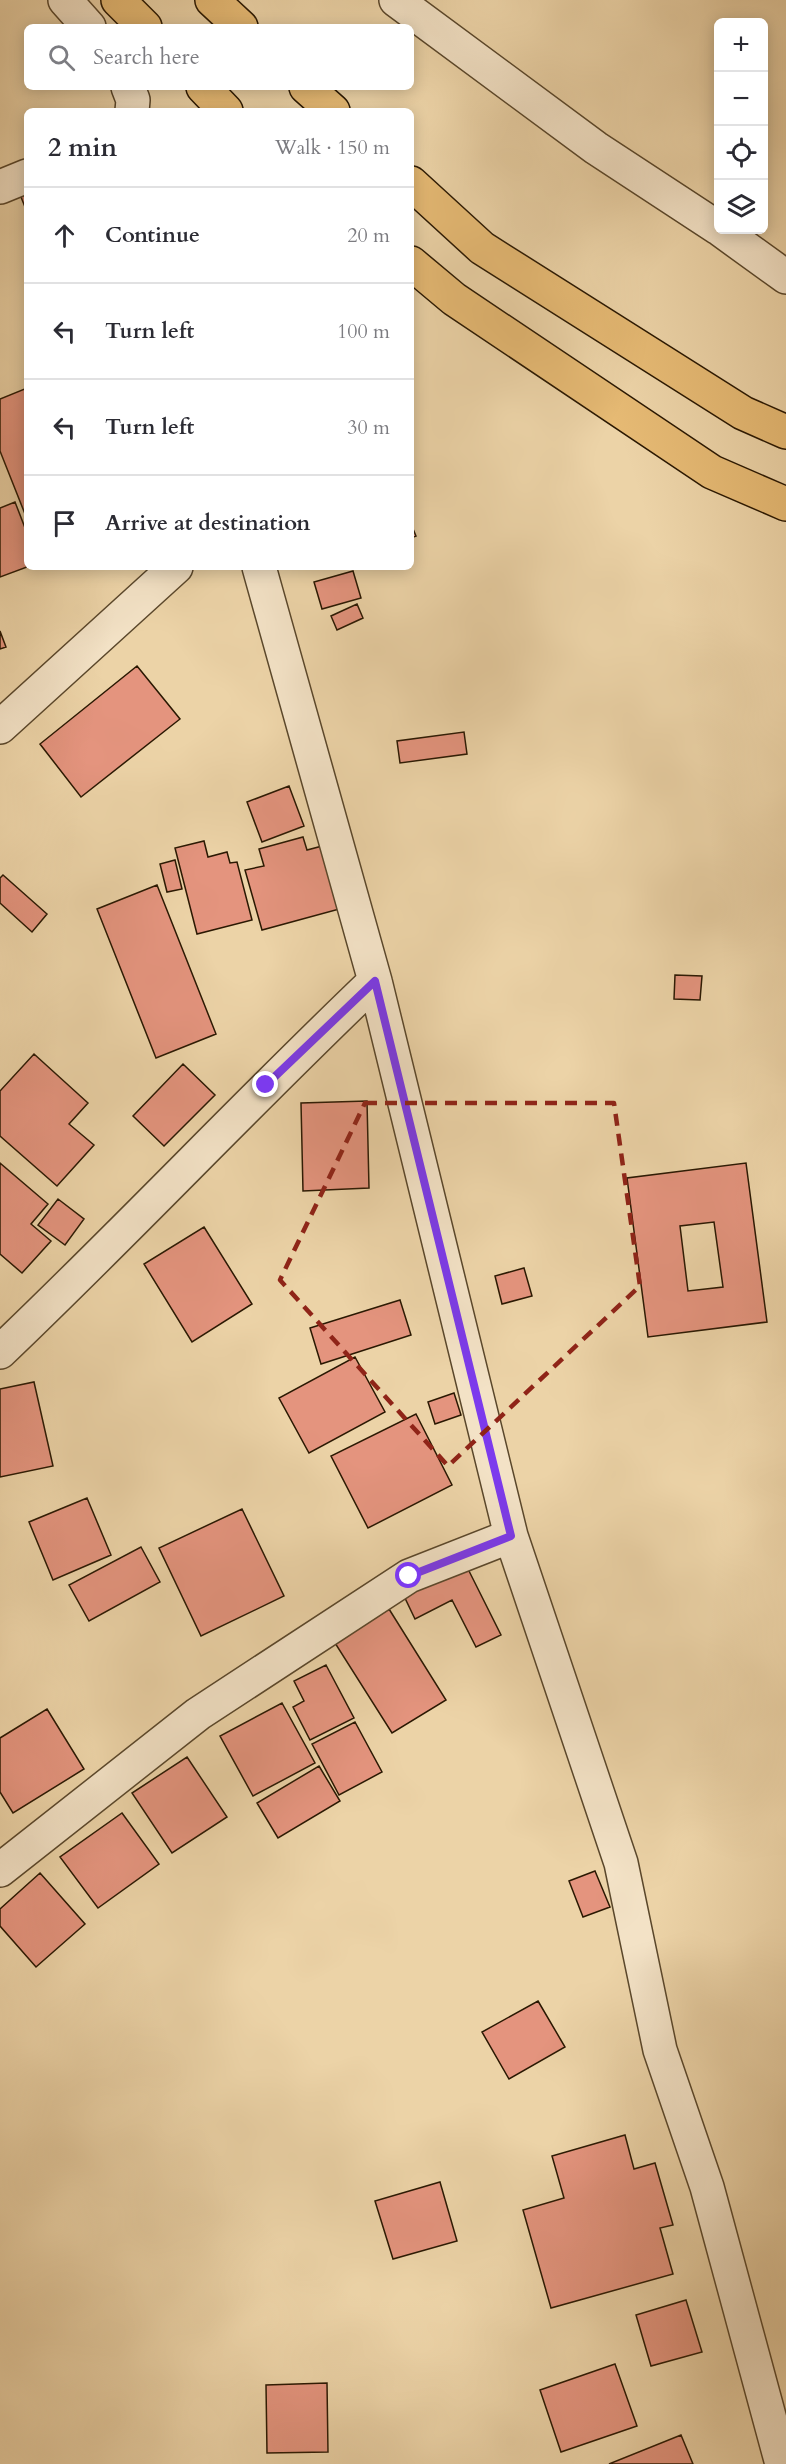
<!DOCTYPE html>
<html lang="en">
<head>
<meta charset="utf-8">
<style>
  :root { --surface:#fff; --page:#f7f7f7; --text:#2b2b33; --muted:#7c7c81; --line:#e1e1e2 }
  body { margin:0; font-family:Cardo,serif; background:var(--page); color:var(--text) }
  .controls { position:absolute; right:18px; top:18px; display:grid; overflow:hidden; border-radius:9px; box-shadow:0 3px 15px #0003 }
  .controls button { width:54px; height:54px; display:grid; place-items:center; padding:0; border:0; border-bottom:2px solid var(--line); background:var(--surface); color:var(--text); font:30px sans-serif }
  .stop { position:absolute; width:18px; height:18px; margin:-14px; border:4px solid #7c3aed; border-radius:50%; background:#fff }
  .stop.end { background:#7c3aed; border-color:#fff; box-shadow:0 2px 6px #0008 }
  .list { margin:0; padding:0; list-style:none }
  h2 { display:flex; justify-content:space-between; align-items:center; height:78px; margin:0; padding:0 24px; font-size:26px }
  h2 small { font-size:20px; font-weight:400; color:var(--muted) }
  .list li { display:grid; grid-template-columns:39px 1fr auto; gap:18px; align-items:center; box-sizing:border-box; height:96px; padding:0 24px; border-top:2px solid var(--line) }
  .list b { display:block; font-size:22px; white-space:nowrap }
  .list em { font-size:20px; font-style:normal; color:var(--muted) }
  .icon { flex:none; width:33px; height:33px; fill:none; stroke:currentColor; stroke-width:2; stroke-linecap:round; stroke-linejoin:round }
  .map { position:relative; flex:none; width:786px; height:2464px; overflow:hidden }
  .search { position:absolute; background:var(--surface); box-shadow:0 3px 15px #0003; left:24px; top:24px; width:390px; height:66px; display:flex; align-items:center; gap:15px; box-sizing:border-box; padding:0 21px; border-radius:9px; color:var(--muted); font-size:22px }
  .panel { position:absolute; background:var(--surface); box-shadow:0 3px 15px #0003; left:24px; top:108px; width:390px; height:462px; border-radius:9px }
  .map>svg:first-child { display:block }
  .building { fill:#e4947e; stroke:#2a1802; stroke-width:1.5; fill-rule:evenodd }
  .lines { fill:none; stroke-linecap:round; stroke-linejoin:round }
  .minor-casing { stroke:#5a472b; stroke-width:36 }
  .highway-casing { stroke:#2a1802; stroke-width:36 }
  .minor { stroke:#f3e2c6; stroke-width:33 }
  .highway { stroke:#e6ba74; stroke-width:33 }
  .route { stroke:#7c3aed; stroke-width:8 }
  .marked { fill:none; stroke:#8f2418; stroke-width:4.5; stroke-dasharray:12 8; stroke-linejoin:round }
</style>
</head>
<body>
<div class="map">
<svg width="786" height="2464" viewBox="0 0 786 2464">
  <rect width="100%" height="100%" fill="#ecd3a7"/>
  <filter id="stains"><feTurbulence type="fractalNoise" baseFrequency=".00333" numOctaves="4"/><feColorMatrix values="0 0 0 0 .2 0 0 0 0 .09 0 0 0 0 .02 0 0 0 .5 -.17"/></filter>
  <radialGradient id="worn" r=".72"><stop offset=".6" stop-color="#630" stop-opacity="0"/><stop offset="1" stop-color="#630" stop-opacity=".3"/></radialGradient>
  <path class="building" d="M27 189V212L19 192Z
    M27 388V519L0 451V399Z
    M15 502 27 533V567L0 577V508Z
    M411 524 416 536 411 538Z
    M353 571 361 598 322 609 314 582Z
    M357 604 363 618 337 630 331 616Z
    M0 631 6 647 0 649Z
    M137 666 180 719 81 797 40 744Z
    M464 732 467 754 400 763 397 741Z
    M289 786 304 826 262 842 247 802Z
    M303 837 307 850 326 845 343 908 262 930 245 870 264 866 259 849Z
    M204 841 208 857 227 852 230 863 237 862 252 920 197 934 175 848Z
    M175 860 182 889 167 892 160 864Z
    M3 875 47 914 32 932 0 903V878Z
    M157 885 216 1034 156 1058 97 909Z
    M675 975 702 976 700 1000 674 999Z
    M34 1054 88 1103 69 1124 94 1145 57 1186 0 1136V1091Z
    M183 1064 215 1095 164 1146 133 1116Z
    M367 1101 369 1188 303 1191 301 1103Z
    M0 1163 48 1204 31 1224 51 1241 22 1273 0 1254Z
    M746 1163 767 1322 648 1337 627 1178ZM714 1222 723 1287 688 1291 680 1226Z
    M58 1199 84 1219 65 1245 38 1225Z
    M204 1227 252 1304 192 1342 144 1264Z
    M524 1268 532 1296 502 1304 495 1276Z
    M400 1300 411 1335 321 1364 310 1328Z
    M355 1357 385 1412 309 1453 279 1398Z
    M34 1382 53 1466 0 1477V1389Z
    M454 1393 461 1415 435 1424 428 1402Z
    M416 1414 452 1485 368 1528 331 1456Z
    M87 1498 111 1555 53 1580 29 1522Z
    M242 1509 284 1596 201 1636 159 1548Z
    M141 1547 160 1582 89 1621 69 1585Z
    M466 1565 501 1635 476 1647 452 1600 415 1619 404 1596Z
    M389 1609 446 1700 392 1733 335 1643Z
    M326 1665 354 1718 310 1740 293 1707 304 1701 294 1681Z
    M282 1703 315 1763 253 1796 220 1736Z
    M47 1709 84 1769 13 1813 0 1792V1738Z
    M355 1722 382 1772 339 1795 312 1744Z
    M187 1757 227 1817 172 1853 132 1793Z
    M319 1766 340 1801 278 1838 257 1803Z
    M122 1813 159 1864 98 1908 60 1857Z
    M595 1871 610 1907 583 1917 569 1881Z
    M40 1873 85 1924 36 1967 0 1926V1909Z
    M538 2001 565 2047 509 2079 482 2032Z
    M625 2135 634 2169 655 2163 673 2225 660 2228 673 2274 551 2308 523 2210 564 2198 552 2156Z
    M440 2182 457 2241 393 2259 375 2201Z
    M686 2300 702 2352 651 2366 636 2315Z
    M615 2364 637 2426 561 2452 540 2390Z
    M327 2383 328 2452 267 2453 266 2385Z
    M681 2435 693 2464H609Z"/>
  <g class="lines">
    <g class="minor-casing">
      <path id="minor" d="M65 0 89 27
        M396 0 596 148 718 228
        M128 87 133 100 132 111
        M0 187 27 176
        M721 230 786 277
        M259 567 375 981 511 1536 621 1863 660 2050 707 2187 782 2464
        M0 727 176 567
        M0 1352C127 1231 248 1102 375 981
        M0 1870 198 1714 409 1576 511 1536"/>
    </g>
    <g class="highway-casing">
      <path id="highway" d="M118 0 145 27
        M212 0 241 27
        M203 87 226 111
        M306 87 333 111
        M411 183 482 248 743 413 786 432
        M411 263 454 299 712 472 786 504"/>
    </g>
    <use href="#minor" class="minor"/>
    <use href="#highway" class="highway"/>
  </g>
  <g class="lines">
    <path class="route" d="M266 1085 375 981 511 1536 409 1576"/>
  </g>
  <path class="marked" d="M365 1103H614L640 1286 448 1466 280 1280Z"/>
  <rect width="100%" height="100%" filter="url(#stains)"/>
  <rect width="100%" height="100%" fill="url(#worn)"/>
</svg>
<div class="controls">
<button>+</button>
<button>−</button>
<button><svg class="icon" aria-label="locate" viewBox="0 0 24 24"><circle cx="12" cy="12" r="6"/><path d="M12 2v4M12 18v4M2 12h4M18 12h4"/></svg></button>
<button><svg class="icon" aria-label="layers" viewBox="0 0 24 24"><path d="M12 4l9 5-9 5-9-5zM3 14l9 5 9-5"/></svg></button>
</div>
<div class="stop" style="left:409px;top:1576px"></div>
<div class="stop end" style="left:266px;top:1085px"></div>
<div class="search"><svg class="icon" aria-label="search" viewBox="0 0 24 24"><circle cx="10" cy="10" r="6"/><path d="M15 15l6 6"/></svg>Search here</div>
<section class="panel">
<h2>2 min<small>Walk · 150 m</small></h2>
<ul class="list">
<li><svg class="icon" aria-label="ahead" viewBox="0 0 24 24"><path d="M12 20V5M6 11l6-6 6 6"/></svg><div><b>Continue</b></div><em>20 m</em></li>
<li><svg class="icon" aria-label="left" viewBox="0 0 24 24"><path d="M17 20v-9H6M10 6l-5 5 5 5"/></svg><div><b>Turn left</b></div><em>100 m</em></li>
<li><svg class="icon" aria-label="left" viewBox="0 0 24 24"><path d="M17 20v-9H6M10 6l-5 5 5 5"/></svg><div><b>Turn left</b></div><em>30 m</em></li>
<li><svg class="icon" aria-label="arrive" viewBox="0 0 24 24"><path d="M6 21V4h12l-3 4 3 4H6"/></svg><div><b>Arrive at destination</b></div></li>
</ul>
</section>
</div>
</body>
</html>
